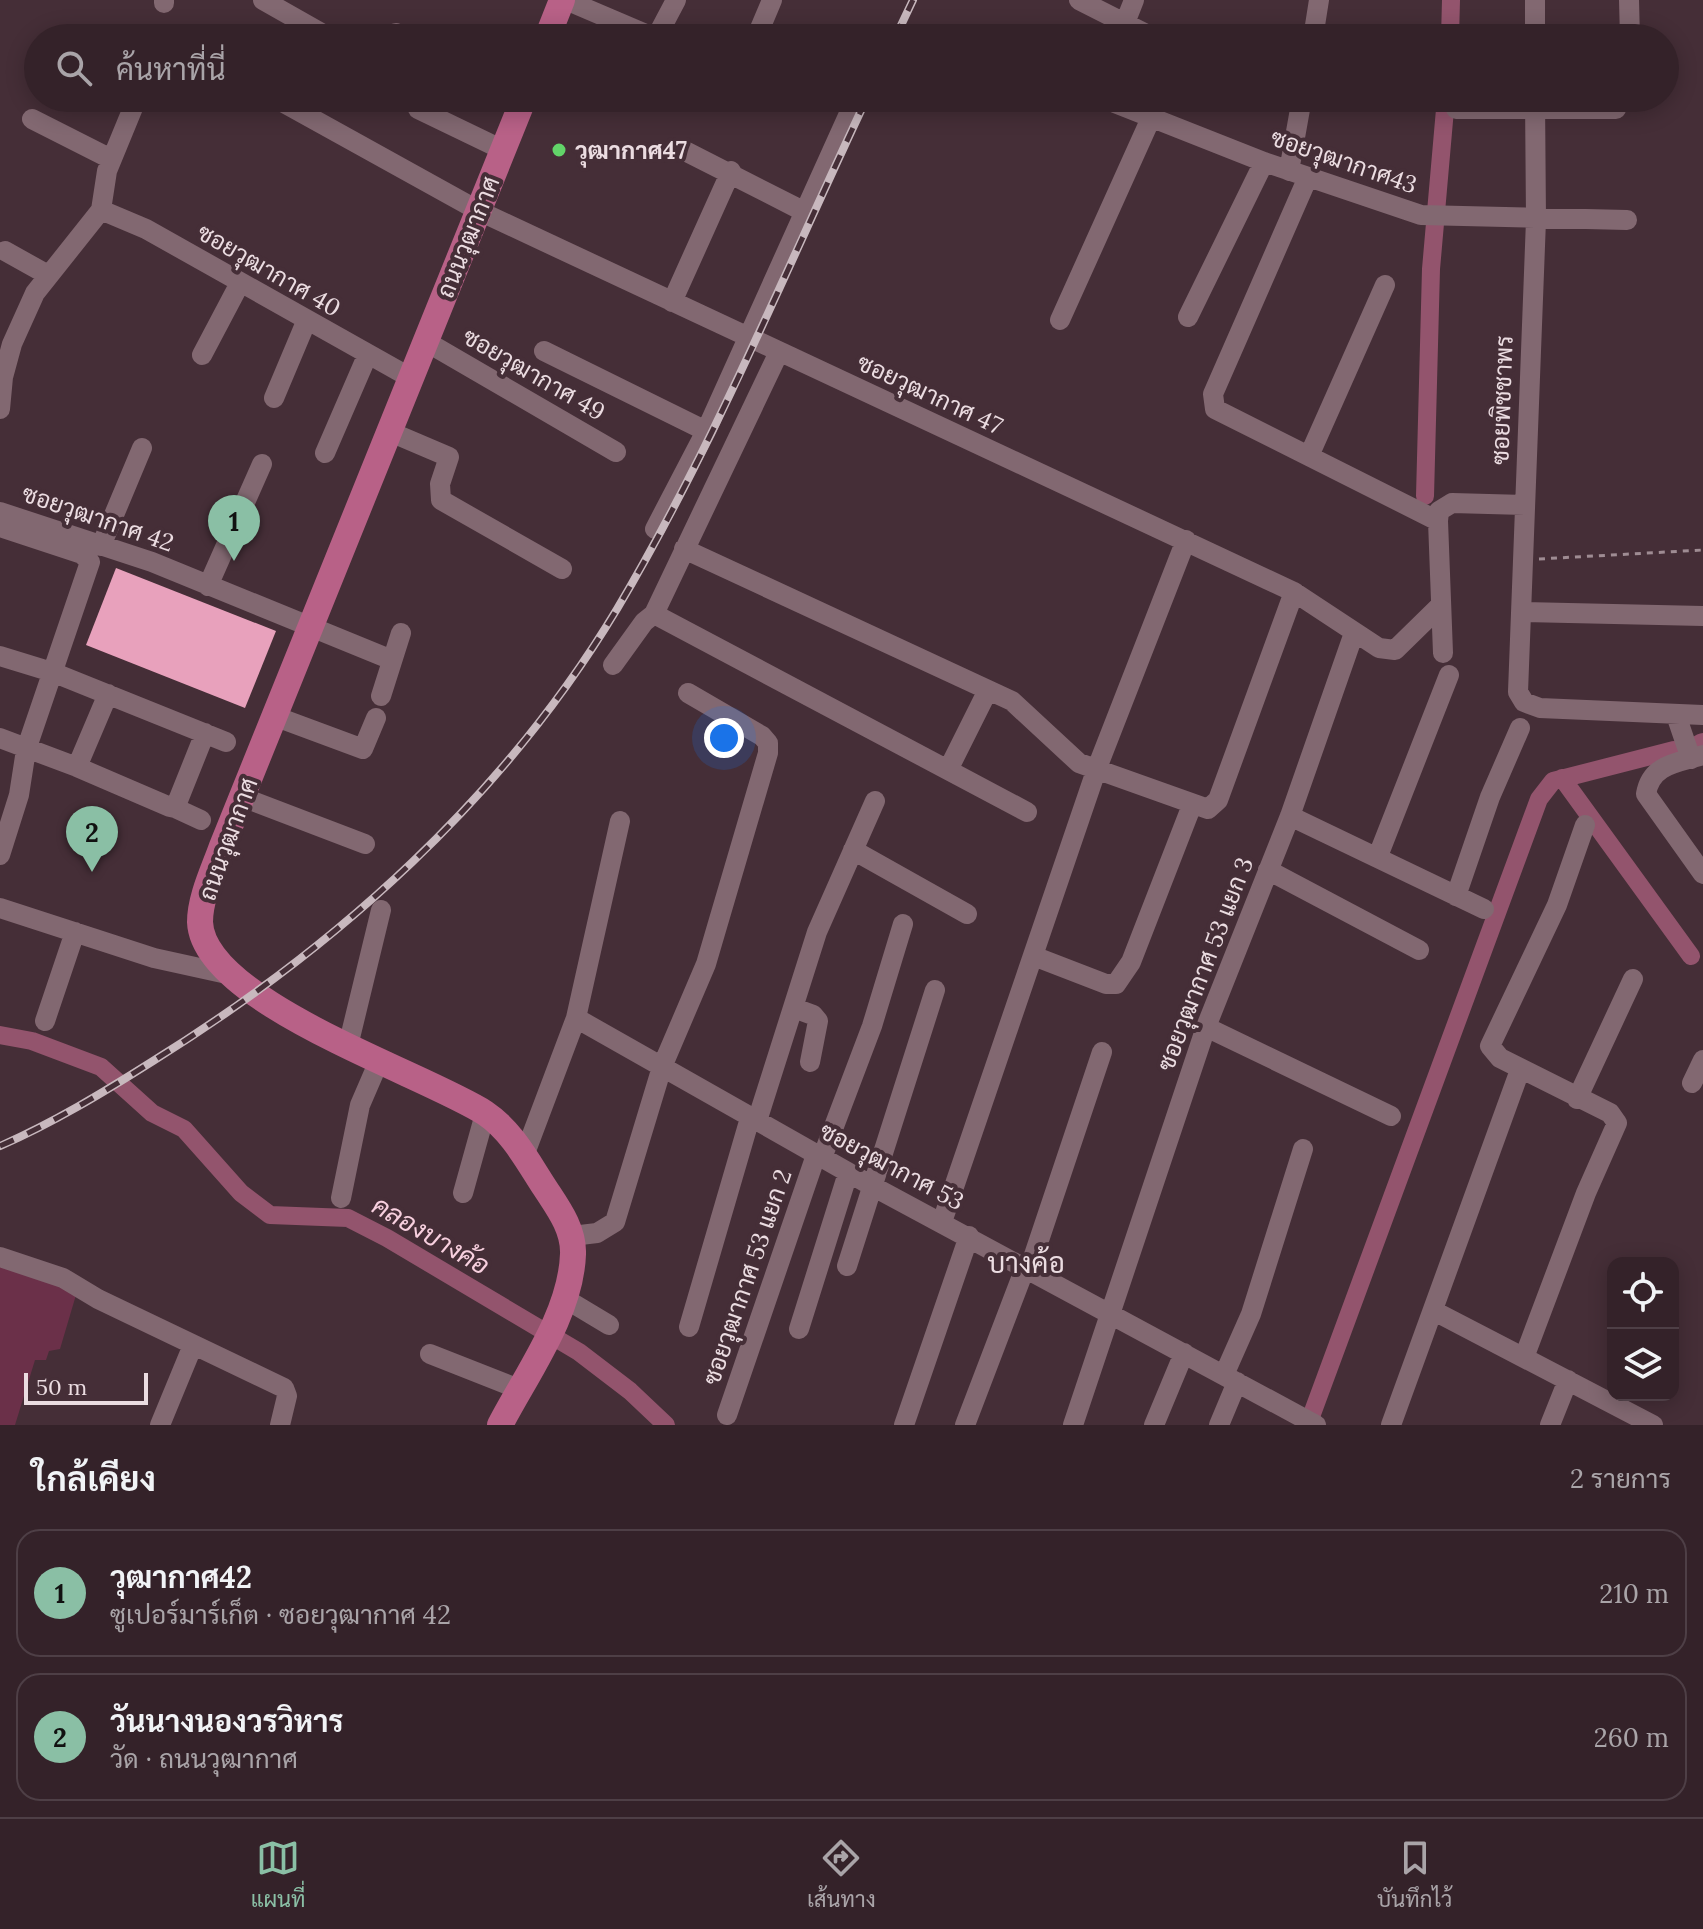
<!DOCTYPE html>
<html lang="th">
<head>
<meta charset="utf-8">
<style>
  :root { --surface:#342229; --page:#3f2f35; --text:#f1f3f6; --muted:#a9a4a8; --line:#4e3f46; --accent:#8abfa5 }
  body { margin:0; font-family:Lora,Sarabun,serif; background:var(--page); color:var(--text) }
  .controls { position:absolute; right:24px; bottom:24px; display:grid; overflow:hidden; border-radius:16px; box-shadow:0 4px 20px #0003 }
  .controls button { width:72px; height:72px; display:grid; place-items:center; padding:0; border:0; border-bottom:2px solid var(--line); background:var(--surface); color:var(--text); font:40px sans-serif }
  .scale { position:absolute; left:24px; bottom:20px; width:124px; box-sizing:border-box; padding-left:8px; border:4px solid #ebdce1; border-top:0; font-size:22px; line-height:28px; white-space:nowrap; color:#ebdce1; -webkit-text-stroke:6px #452e37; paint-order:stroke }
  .you { position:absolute; left:724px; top:738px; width:28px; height:28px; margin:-20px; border:6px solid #fff; border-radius:50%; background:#1a73e8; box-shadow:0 0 0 12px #1a73e833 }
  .badge { display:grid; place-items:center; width:52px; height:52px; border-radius:50%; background:var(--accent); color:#111; font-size:26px; font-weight:700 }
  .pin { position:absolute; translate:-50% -66px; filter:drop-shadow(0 2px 4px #0008) }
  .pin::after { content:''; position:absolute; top:42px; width:28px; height:24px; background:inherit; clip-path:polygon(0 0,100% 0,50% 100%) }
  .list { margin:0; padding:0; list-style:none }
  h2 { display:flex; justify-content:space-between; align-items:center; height:104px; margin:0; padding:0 32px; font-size:34px }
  h2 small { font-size:26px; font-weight:400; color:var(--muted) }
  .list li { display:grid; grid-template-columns:52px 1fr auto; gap:24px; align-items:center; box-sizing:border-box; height:128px; margin:0 16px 16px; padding:0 16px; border:2px solid var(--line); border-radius:24px }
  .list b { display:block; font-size:30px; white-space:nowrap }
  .list p { margin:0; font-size:26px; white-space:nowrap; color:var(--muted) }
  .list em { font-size:26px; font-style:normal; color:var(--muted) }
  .icon { flex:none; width:44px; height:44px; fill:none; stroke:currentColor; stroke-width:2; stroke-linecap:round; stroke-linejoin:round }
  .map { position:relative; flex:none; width:1703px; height:1425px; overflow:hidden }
  .search { position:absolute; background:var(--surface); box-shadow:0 4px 20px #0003; left:24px; right:24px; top:24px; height:88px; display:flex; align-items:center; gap:20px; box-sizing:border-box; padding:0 28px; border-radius:44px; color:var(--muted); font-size:30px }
  .sheet { height:392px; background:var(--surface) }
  nav { display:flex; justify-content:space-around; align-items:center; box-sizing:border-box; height:112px; border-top:2px solid var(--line); background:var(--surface); font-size:22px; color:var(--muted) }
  nav a { display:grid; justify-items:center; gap:4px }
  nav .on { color:var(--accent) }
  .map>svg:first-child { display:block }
  .green { fill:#6b3049 }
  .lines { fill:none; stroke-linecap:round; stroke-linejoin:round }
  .canal { stroke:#93546d; stroke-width:18 }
  .building { fill:#e8a1bc }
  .path { stroke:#9f8c93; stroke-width:3; stroke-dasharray:6 6; stroke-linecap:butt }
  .minor { stroke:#826871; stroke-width:20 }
  .major { stroke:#b86187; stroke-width:26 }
  .rail-casing { stroke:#c8b8be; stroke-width:8 }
  .rail { stroke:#452e37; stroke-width:5; stroke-dasharray:15; stroke-linecap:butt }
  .poi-dot { fill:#62d469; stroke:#452e37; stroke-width:3 }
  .labels { text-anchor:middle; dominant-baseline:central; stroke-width:8; stroke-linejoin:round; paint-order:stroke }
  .poi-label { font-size:24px; font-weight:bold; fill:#ebdce1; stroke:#452e37; text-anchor:start }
  .street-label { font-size:24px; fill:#ebdce1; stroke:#452e37 }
  .water-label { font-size:26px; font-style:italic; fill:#f8d0df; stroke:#452e37 }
  .quarter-label { font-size:28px; fill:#ebdce1; stroke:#452e37 }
</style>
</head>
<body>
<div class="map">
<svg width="1703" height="1425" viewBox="0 0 1703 1425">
  <rect width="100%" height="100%" fill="#452e37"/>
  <path class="green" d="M0 1263 40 1276 76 1295 60 1349 49 1351 46 1360H35L15 1425H0Z"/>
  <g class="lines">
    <path class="canal" d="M1450 38 1451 0
      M1425 496 1431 269 1446 98
      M1700 743 1703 742
      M1562 778 1691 956
      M0 1035 32 1041 101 1067 152 1113 184 1129 241 1193 270 1215 348 1218 387 1238 579 1352 630 1391 666 1425
      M1312 1414 1539 799 1553 781 1674 750"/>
  </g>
  <path class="building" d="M116 568 276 631 245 708 86 645Z"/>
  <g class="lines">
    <path class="path" d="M1539 559 1703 550"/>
    <path class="minor" d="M263 0 330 38
      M566 0 655 38
      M1079 0 1154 38
      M1535 0V38
      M1629 0 1630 38
      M164 3V0
      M379 38 396 33 406 38
      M656 38 676 0
      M756 38 772 0
      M1119 38 1134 0
      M1313 38 1319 0
      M275 98 479 211 1294 592 1379 648 1395 650 1441 605
      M1102 98 1264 162 1421 215 1627 220
      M1535 98 1536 220 1518 692 1524 702 1540 708 1703 715
      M418 109 503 150
      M1456 109H1616
      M32 119 111 159
      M687 152 805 212
      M1289 171 1302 98
      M1308 177 1213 394 1215 409 1438 521 1439 511 1452 503 1525 505
      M101 210 146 229 411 378
      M5 251 48 275
      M672 302 731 171
      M1188 317 1264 162
      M1060 320 1151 118
      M425 341 616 452
      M544 351 706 431
      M202 355 240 283
      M274 398 306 322
      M0 409 3 377 12 344 35 293 101 210 107 171 137 98
      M388 431 449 457 440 484 441 500 562 569
      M325 453 367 356
      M1309 456 1385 285
      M0 512 152 562 392 660
      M1438 521 1443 653
      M0 527 82 554 90 562 26 750 19 795 0 855
      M655 529 706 431 856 98
      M101 546 142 448
      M684 549 1012 701 1079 763 1208 809 1218 800 1294 592
      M208 586 262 464
      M1522 612 1703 616
      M654 614 1027 812
      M0 656 52 672 226 742
      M613 665 644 622 654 614 779 352
      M108 694 77 767 170 807 175 808 205 733
      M381 696 401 633
      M1676 715 1691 759
      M274 716 363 749 376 718
      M0 738 77 767
      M1703 755C1677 763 1651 764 1646 794L1703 874
      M948 770 988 690
      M242 797 365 844
      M175 808 201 820
      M1290 816 1484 909
      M853 850 967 914
      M1378 856 1449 675
      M1268 870 1419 950
      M1456 896 1490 797 1520 728
      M0 908 154 958 236 976
      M1036 957 1106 984H1116L1131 962 1192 805
      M794 1008 813 1015 818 1021 810 1062
      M576 1018 874 1187 1316 1425
      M45 1021 75 932
      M1206 1027 1391 1116
      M348 1046 381 910
      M1692 1083 1703 1060
      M1577 1099 1633 979
      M757 1121 817 932 875 801
      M524 1156 576 1018 620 821
      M822 1158 872 1026 903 924
      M463 1193 485 1114
      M341 1198 360 1105 379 1061
      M942 1222 1097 768 1186 540
      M572 1236 597 1233 615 1222 662 1067 706 964 768 753V743L762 736 688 693
      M0 1257 63 1278 98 1299 284 1388 287 1396 280 1425
      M847 1266 935 990
      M1029 1270 1102 1052
      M564 1298 609 1325
      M1434 1311 1653 1425
      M689 1327 750 1118
      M799 1329 848 1173
      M430 1354 519 1389
      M1525 1355 1586 1193 1617 1123 1610 1113 1500 1058 1490 1046 1557 905 1585 825
      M1224 1375 1251 1314 1303 1149
      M727 1415 816 1155
      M160 1425 193 1345
      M904 1425 969 1236
      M965 1425 1025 1268
      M1073 1425 1206 1027 1290 816 1354 633
      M1154 1425 1184 1353
      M1219 1425 1237 1382
      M1391 1425 1520 1070
      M1550 1425 1568 1380"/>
    <path class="major" d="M547 38 562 0
      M500 1425C527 1373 571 1314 573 1254 574 1229 558 1208 545 1188 528 1162 512 1131 485 1113 425 1074 203 1002 200 922 200 897 214 869 222 846L524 98"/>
    <g class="rail-casing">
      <path id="rail" d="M895 38 913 0
        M0 1146C53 1123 104 1092 153 1061 338 946 504 797 617 609 714 446 786 269 867 98"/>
    </g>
    <use href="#rail" class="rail"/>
  </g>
  <circle class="poi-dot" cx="559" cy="150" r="8"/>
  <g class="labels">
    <g class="poi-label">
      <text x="575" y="150">วุฒากาศ47</text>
    </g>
    <g class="street-label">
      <text transform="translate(1344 161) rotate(19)">ซอยวุฒากาศ43</text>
      <text transform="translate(468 237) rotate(-68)">ถนนวุฒากาศ</text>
      <text transform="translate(269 270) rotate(30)">ซอยวุฒากาศ 40</text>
      <text transform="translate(534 374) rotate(30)">ซอยวุฒากาศ 49</text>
      <text transform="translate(930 394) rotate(25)">ซอยวุฒากาศ 47</text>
      <text transform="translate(1502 400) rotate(-88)">ซอยพิชชาพร</text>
      <text transform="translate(98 518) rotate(19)">ซอยวุฒากาศ 42</text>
      <text transform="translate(228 839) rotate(-70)">ถนนวุฒากาศ</text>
      <text transform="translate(1205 964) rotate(-69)">ซอยวุฒากาศ 53 แยก 3</text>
      <text transform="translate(892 1166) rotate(28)">ซอยวุฒากาศ 53</text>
      <text transform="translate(747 1277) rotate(-71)">ซอยวุฒากาศ 53 แยก 2</text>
    </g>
    <g class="water-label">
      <text transform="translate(431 1235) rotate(30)">คลองบางค้อ</text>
    </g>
    <g class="quarter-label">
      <text x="1026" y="1263">บางค้อ</text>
    </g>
  </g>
</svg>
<div class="controls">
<button><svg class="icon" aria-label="locate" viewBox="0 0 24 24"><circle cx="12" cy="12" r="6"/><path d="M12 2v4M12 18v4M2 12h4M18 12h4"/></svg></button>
<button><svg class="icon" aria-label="layers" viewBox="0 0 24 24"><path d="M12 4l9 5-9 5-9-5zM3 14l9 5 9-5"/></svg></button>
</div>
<div class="scale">50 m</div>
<div class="you"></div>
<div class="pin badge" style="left:234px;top:561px">1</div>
<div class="pin badge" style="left:92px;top:872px">2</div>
<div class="search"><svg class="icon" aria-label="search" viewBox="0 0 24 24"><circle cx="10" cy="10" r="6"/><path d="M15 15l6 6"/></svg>ค้นหาที่นี่</div>
</div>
<section class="sheet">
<h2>ใกล้เคียง<small>2 รายการ</small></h2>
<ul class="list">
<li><span class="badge">1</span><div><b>วุฒากาศ42</b><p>ซูเปอร์มาร์เก็ต · ซอยวุฒากาศ 42</p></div><em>210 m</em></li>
<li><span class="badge">2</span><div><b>วันนางนองวรวิหาร</b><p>วัด · ถนนวุฒากาศ</p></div><em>260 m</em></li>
</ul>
</section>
<nav>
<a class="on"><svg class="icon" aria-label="map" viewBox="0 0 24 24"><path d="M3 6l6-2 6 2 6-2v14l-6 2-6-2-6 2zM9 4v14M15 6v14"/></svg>แผนที่</a>
<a><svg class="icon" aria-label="directions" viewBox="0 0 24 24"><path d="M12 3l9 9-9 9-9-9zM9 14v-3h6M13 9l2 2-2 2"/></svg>เส้นทาง</a>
<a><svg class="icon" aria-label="saved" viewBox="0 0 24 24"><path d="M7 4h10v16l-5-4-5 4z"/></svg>บันทึกไว้</a>
</nav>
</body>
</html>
